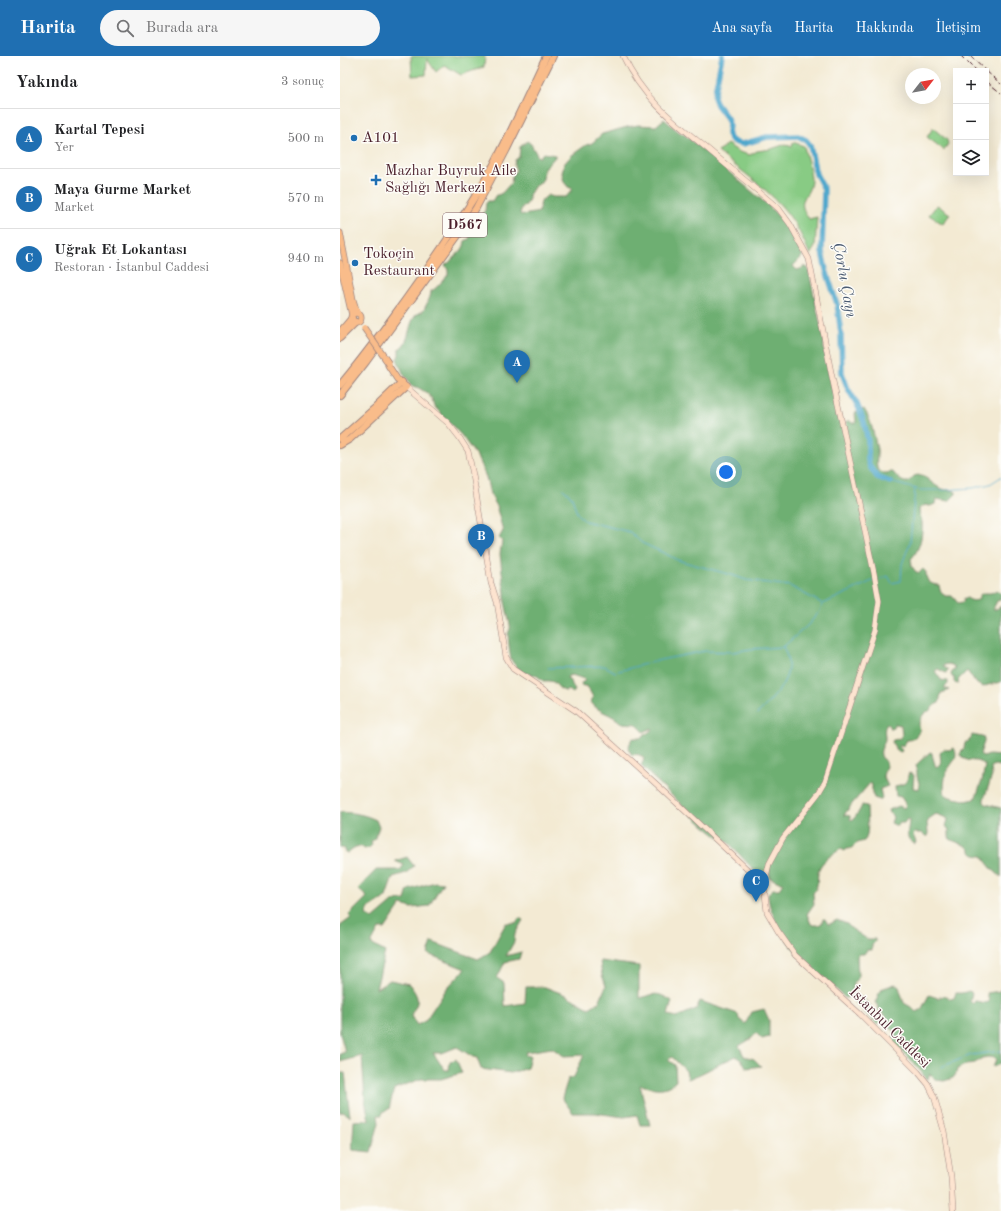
<!DOCTYPE html>
<html lang="tr">
<head>
<meta charset="utf-8">
<style>
  :root { --surface:#fff; --page:#f6f6f6; --text:#202124; --muted:#757577; --line:#e0e0e0; --accent:#1f6fb2 }
  body { margin:0; font-family:"Old Standard TT",serif; background:var(--page); color:var(--text) }
  .controls { position:absolute; right:12px; top:12px; display:grid; overflow:hidden; border-radius:0px; box-shadow:0 4px 16px #0002 }
  .controls button { width:36px; height:36px; display:grid; place-items:center; padding:0; border:0; border-bottom:1px solid var(--line); background:var(--surface); color:var(--text); font:20px sans-serif }
  .compass { position:absolute; left:565px; top:12px; width:36px; height:36px; border-radius:50%; background:var(--surface); box-shadow:0 4px 16px #0002; rotate:59deg }
  .you { position:absolute; left:386px; top:416px; width:14px; height:14px; margin:-10px; border:3px solid #fff; border-radius:50%; background:#1a73e8; box-shadow:0 0 0 6px #1a73e833 }
  .badge { display:grid; place-items:center; width:26px; height:26px; border-radius:50%; background:var(--accent); color:#fff; font-size:13px; font-weight:700 }
  .pin { position:absolute; translate:-50% -33px; filter:drop-shadow(0 1px 2px #0008) }
  .pin::after { content:''; position:absolute; top:21px; width:14px; height:12px; background:inherit; clip-path:polygon(0 0,100% 0,50% 100%) }
  .list { margin:0; padding:0; list-style:none }
  h2 { display:flex; justify-content:space-between; align-items:center; height:52px; margin:0; padding:0 16px; font-size:17px }
  h2 small { font-size:13px; font-weight:400; color:var(--muted) }
  .list li { display:grid; grid-template-columns:26px 1fr auto; gap:12px; align-items:center; box-sizing:border-box; height:60px; padding:0 16px; border-top:1px solid var(--line) }
  .list b { display:block; font-size:15px; white-space:nowrap }
  .list p { margin:0; font-size:13px; white-space:nowrap; color:var(--muted) }
  .list em { font-size:13px; font-style:normal; color:var(--muted) }
  .icon { flex:none; width:22px; height:22px; fill:none; stroke:currentColor; stroke-width:2; stroke-linecap:round; stroke-linejoin:round }
  .map { position:relative; flex:none; width:661px; height:1155px; overflow:hidden }
  header { display:flex; align-items:center; gap:24px; box-sizing:border-box; height:56px; padding:0 20px; background:var(--accent); color:#fff }
  header strong { font-size:19px }
  nav { display:flex; gap:22px; margin-inline-start:auto; font-size:14px }
  .search { width:280px; height:36px; background:var(--page); display:flex; align-items:center; gap:10px; box-sizing:border-box; padding:0 14px; border-radius:22px; color:var(--muted); font-size:15px }
  main { display:flex }
  aside { flex:1; background:var(--surface) }
  .map>svg:first-child { display:block }
  .green { fill:#88cb84; stroke:#697558 }
  .forest { fill:#6eaf72; stroke:#5c674e }
  .lines { fill:none; stroke-linecap:round; stroke-linejoin:round }
  .stream { stroke:#4fa7cc; stroke-width:1 }
  .river { stroke:#4fa7cc; stroke-width:5.5 }
  .secondary-casing { stroke:#9e847f; stroke-width:6 }
  .primary-casing { stroke:#9e847f; stroke-width:7 }
  .highway-casing { stroke:#9e847f; stroke-width:8 }
  .secondary { stroke:#fde4d0; stroke-width:5 }
  .primary { stroke:#f9bc8a; stroke-width:5.5 }
  .highway { stroke:#f9bc8a; stroke-width:6 }
  .rail { stroke:#4a1f2b; stroke-width:1; stroke-dasharray:6 3; stroke-linecap:butt }
  .primary-bridge-casing { stroke:#9e847f; stroke-width:7; stroke-linecap:butt }
  .primary-bridge { stroke:#f9bc8a; stroke-width:5.5 }
  .poi-dot { fill:#1f6fb2; stroke:#fdfcf7; stroke-width:1.5 }
  .labels { text-anchor:middle; dominant-baseline:central; stroke-width:3; stroke-linejoin:round; paint-order:stroke }
  .shield { fill:#fdfcf7; stroke:#806168; stroke-width:1 }
  .shield-label { font-size:14px; font-weight:bold; fill:#4a1f2b }
  .poi-label { font-size:15px; fill:#4a1f2b; stroke:#fdfcf7; text-anchor:start }
  .street-label { font-size:15px; fill:#4a1f2b; stroke:#fdfcf7 }
  .water-label { font-size:16px; font-style:italic; fill:#4c5c73; stroke:#fdfcf7 }
</style>
</head>
<body>
<header>
<strong>Harita</strong>
<div class="search"><svg class="icon" aria-label="search" viewBox="0 0 24 24"><circle cx="10" cy="10" r="6"/><path d="M15 15l6 6"/></svg>Burada ara</div>
<nav><a>Ana sayfa</a><a>Harita</a><a>Hakkında</a><a>İletişim</a></nav>
</header>
<main>
<aside>
<h2>Yakında<small>3 sonuç</small></h2>
<ul class="list">
<li><span class="badge">A</span><div><b>Kartal Tepesi</b><p>Yer</p></div><em>500 m</em></li>
<li><span class="badge">B</span><div><b>Maya Gurme Market</b><p>Market</p></div><em>570 m</em></li>
<li><span class="badge">C</span><div><b>Uğrak Et Lokantası</b><p>Restoran · İstanbul Caddesi</p></div><em>940 m</em></li>
</ul>
</aside>
<div class="map">
<svg width="661" height="1155" viewBox="0 0 661 1155">
  <rect width="100%" height="100%" fill="#fdfcf7"/>
  <filter id="ink" filterUnits="userSpaceOnUse"><feTurbulence type="fractalNoise" baseFrequency=".025" numOctaves="2"/><feDisplacementMap in="SourceGraphic" scale="8" xChannelSelector="R" yChannelSelector="G"/><feConvolveMatrix kernelMatrix="1 2 1 2 8 2 1 2 1" color-interpolation-filters="sRGB"/></filter>
  <filter id="wash" filterUnits="userSpaceOnUse"><feTurbulence type="fractalNoise" baseFrequency=".012" numOctaves="4" result="noise"/><feDisplacementMap in="SourceGraphic" scale="16" xChannelSelector="R" yChannelSelector="G"/><feGaussianBlur stdDeviation="0.9" result="paint"/><feColorMatrix in="noise" values="0 0 0 0 0 0 0 0 0 0 0 0 0 0 0 0 0 1.4 0 .05"/><feComposite in="paint" operator="in"/></filter>
  <g filter="url(#wash)">
    <rect width="100%" height="100%" fill="#f3ead3"/>
    <path class="green" d="M71 0H145L144 11 121 19 104 9 96 16 87 3 86 19 72 20Z
      M593 72 607 84 608 88 604 94 587 81Z
      M453 86 464 90C466 100 470 111 471 122 472 142 453 141 469 163L477 161 475 191 470 199C464 184 457 170 448 158 429 133 401 115 378 96L387 88 399 96 410 99 417 95 431 93 443 89 452 90Z
      M597 149 610 158 603 168 589 159Z"/>
    <path class="forest" d="M324 63 339 76 345 79 429 150 440 162 462 194V201L453 210 457 214 463 212 464 210 468 212 484 285V294L496 352 505 375 507 372 506 366 509 364 512 367H516L515 357 524 353C532 365 534 380 537 393 538 398 535 410 538 414 543 419 548 416 553 416 557 421 562 427 568 426L574 420 578 419C580 420 584 420 586 422 595 429 601 435 612 434L616 436V438L609 445 596 443 595 448 590 450 585 449 579 453C579 458 581 461 582 466 583 478 580 494 571 503L572 510 575 515 579 517 583 513 586 516C585 525 591 529 599 529L600 534 605 540H612L618 547 623 546 624 542H627C631 545 634 545 638 544L640 539 643 537H651L657 534 661 538 660 544 657 545 653 553H657L661 550V626C655 628 648 628 643 631L637 628 627 615 618 624 619 627 616 628 614 626V621L613 622 611 619 612 615 615 614 614 610 609 608 604 609 603 610 608 614 606 617 598 613 595 615 601 624 608 625V628L604 632 609 634 601 637 599 647C593 649 593 652 589 655 588 656 587 655 586 656 581 660 577 668 580 674 578 678 573 685 567 684L564 689 559 690V691L562 694 561 696C556 695 553 689 552 685L553 684 559 683 562 679 561 669 555 668 552 672H550L547 667C543 673 545 677 545 683 544 690 538 694 542 702 550 706 544 714 543 720L548 730 540 733 542 742 540 744 534 742 532 737V729L530 727 512 748 504 759 510 760V763L512 764C515 762 521 753 522 749L527 750C527 757 530 781 524 785 522 786 519 786 518 787 513 789 513 793 507 793L505 795 501 793C494 797 482 805 479 813 476 821 480 830 473 837L474 848 467 858 471 868C475 870 479 869 482 867L483 863H485L488 868H490L497 864 507 868 512 873 527 883H535V886L532 889V894H527L524 898H519L517 900 518 920 517 923 513 927V939L510 941 505 942C497 933 488 927 480 919 461 901 444 886 434 861 431 854 428 846 428 838L433 833H439L444 828 430 822 429 813 426 814 422 821H420L389 787 377 780 364 770 301 710 304 703C301 698 297 698 292 699L288 692 292 683 294 682H301L313 673 312 672 304 676 296 668 281 667C272 657 258 657 251 646L253 641 247 630H242L241 627 245 625 244 623 232 619 228 620 227 622 231 626 235 635 233 637 229 634 225 635C213 631 220 624 203 625 194 615 190 620 181 615 178 613 172 606 171 603 170 601 168 580 168 578 169 574 171 573 170 569L165 546V536L163 525 160 498 162 485 159 482 163 475 157 453 158 452 150 438 146 421 137 401 122 380 94 350 92 343 87 337 77 331 71 330 69 325 64 319 57 303 59 299V293C71 286 67 269 76 259 78 257 81 257 84 254 86 248 91 242 91 235 98 232 102 224 108 219V214L105 209 110 206 112 203 121 195 124 190 125 185 129 183 133 172C139 169 139 159 145 155L146 147 148 145H152L156 139H158L162 137 171 127 172 120 176 114 174 109 175 104 179 101 180 91 187 85 191 88 198 101H200L203 97 215 99V101L204 113 203 123 199 128 194 131 189 139V143L186 149 182 151 180 158 183 159 199 156 201 145 208 139 213 141H226L233 133 228 131 224 126 222 117 224 108 232 99 246 89 252 87 262 78 287 71 298 69 316 70Z
      M632 679 642 681 644 682V686L640 698 644 701 649 699 661 700V710L654 709 651 711 652 720 644 743V746L646 748 661 752V821L651 812 642 800C628 799 634 796 626 790 621 787 615 786 610 783L609 781V774L606 770 608 764 607 762 596 758 590 762 587 767 588 777 587 781 582 777H575L573 779 576 786 575 788C563 782 569 775 569 763H567L564 767H560L557 770 551 767 553 761 550 757 549 754 559 750 564 752 566 749 561 741 556 740 555 731C558 728 560 730 563 728 568 726 567 721 569 717L574 719 573 732 579 733C580 727 578 725 577 720 577 716 577 713 576 709L590 696 592 697C592 699 595 709 596 711L601 708 600 697 604 693 609 694 614 692C620 702 610 708 606 717 605 720 603 735 605 738 610 743 620 742 626 745L635 743 642 725 645 709C637 701 625 709 620 698L624 692 625 687 630 684Z
      M0 756C14 757 24 758 36 764L39 771 34 784 31 785 32 789 29 792 24 793 23 791C18 789 12 792 8 797L5 796 3 792H0Z
      M67 801 74 810 66 817 53 821 46 841 29 852 26 859 33 863 54 845 65 844 68 834 95 826 103 827 89 850 72 852 61 849 45 873H39L31 888 45 896 36 933 50 924 69 928C73 933 79 941 77 947 76 952 72 955 71 960L77 969 85 965 107 932 125 913 88 898 92 886 138 903 150 896 166 867H176L179 862 183 864 175 878 174 886 166 900 181 896 179 903 165 906 157 922 164 927 165 950 185 947 186 931H205L226 939 249 952 259 946 266 930 262 919 260 905 299 910V942C316 938 316 935 332 945L328 959 337 961 356 953 360 945 398 958 399 963 405 968 412 956 424 953 429 964V981L422 983 416 977 412 982 399 990 404 1000 414 1003 421 1010 407 1012 403 1006 396 1000C380 1007 365 1017 348 1023L346 1015 332 1001 328 1004 335 1009 336 1025C323 1036 316 1032 300 1029L310 1069H300L297 1059 284 1061 255 1057H233L222 1042 228 1023 234 1021 244 999 224 1000 212 992 186 996 185 999 190 1000 187 1012 171 1017 141 1013 137 1002 133 1001 117 991 102 997H93L105 1014H109L110 1006 116 1003 122 1017 101 1023H81L54 1033 49 1053 43 1056 42 1059H38L39 1067 31 1096 12 1094 14 1065 29 1064 25 1044 22 1000 0 1006V998L5 996 0 977V870L11 862 9 859 27 841 18 833 36 814H60L64 809 55 805Z
      M555 928 559 931 564 947 571 951 576 956 581 954 589 939 598 942C603 939 605 941 611 943L614 942 616 937H622L629 935 632 937 630 945 633 948 635 945C640 945 643 948 649 946L647 937 660 935 661 932V1008L660 1007 658 1009 653 1011 656 1004 655 1002 648 1001 642 1002 635 1007 627 1008 617 1013 616 1018 613 1022 604 1025 596 1024 590 1018 589 1019 588 1024C582 1018 577 1010 571 1004 564 997 557 991 551 983L555 980V976L547 968 548 965 545 959 539 956C539 952 539 949 535 947L541 933Z
      M521 941 530 949 540 966 537 969 518 949 513 945Z
      M0 1017H5L10 1060 3 1056 0 1057Z"/>
    <g class="lines">
      <path class="stream" d="M550 426 580 434H605L633 432 650 428 661 421
        M223 433 232 441 237 458 245 465 290 476 302 487 326 498 337 504 392 519 406 524 450 530 483 548 532 525
        M541 523 548 520 552 527 561 525 562 508 570 487 575 433
        M208 612 265 610 275 616 320 604 365 595 393 596 410 593 443 591 468 569 480 555 482 549
        M417 658C435 641 459 618 443 591
        M601 1011 631 999 661 995"/>
      <path class="river" d="M382 0 374 41 377 49 387 62 389 68 388 78 391 84 397 87 403 88 427 81 458 80 466 84 470 89 476 118 484 133 482 196 486 214 497 248 501 278 502 317 508 333 517 348 524 366 528 385V405L530 411 537 421 550 426"/>
    </g>
  </g>
  <g filter="url(#ink)">
    <g class="lines">
      <g class="secondary-casing">
        <path id="secondary" d="M283 0C302 42 334 66 369 94 392 114 416 133 439 153L450 168 469 203 491 316 534 517 539 545 535 574 485 726 478 738 443 782 429 808 424 829 427 856 438 875 455 899 520 958 578 1016 588 1028 594 1040 604 1075 611 1121 613 1155
          M66 331 108 367 119 381 128 395 133 419 151 527 157 546 166 601 173 613 236 655 325 736 424 829"/>
      </g>
      <g class="primary-casing">
        <path id="primary" d="M0 177 13 244 17 257
          M0 207 12 259
          M11 262a5 5 0 1 1 10 0a5 5 0 1 1-10 0Z
          M48 309 57 323 64 329"/>
      </g>
      <g class="highway-casing">
        <path id="highway" d="M1 275 12 262
          M0 282 16 266
          M0 329C18 308 35 285 52 262 88 213 123 163 153 110 172 74 189 37 206 0
          M0 339 26 306 117 181 136 152 167 93 213 0
          M0 383 36 351 62 326
          M0 389 10 383 66 331"/>
      </g>
      <use href="#secondary" class="secondary"/>
      <use href="#primary" class="primary"/>
      <use href="#highway" class="highway"/>
      <path class="rail" d="M621 0 636 15
        M630 0 646 15
        M646 15 661 28
        M646 25 661 37"/>
      <g class="primary-bridge-casing">
        <path id="primary-bridge" d="M24 272 49 308"/>
      </g>
      <use href="#primary-bridge" class="primary-bridge"/>
    </g>
  </g>
  <g class="poi-dot">
    <circle cx="14" cy="82" r="4"/>
    <path d="M34 118h4v4h4v4h-4v4h-4v-4h-4v-4h4z"/>
    <circle cx="15" cy="207" r="4"/>
  </g>
  <g class="labels">
    <rect class="shield" x="103" y="157" width="44" height="24" rx="3"/>
    <g class="shield-label">
      <text x="125" y="169">D567</text>
    </g>
    <g class="poi-label">
      <text x="22" y="82">A101</text>
      <text x="45" y="115">Mazhar Buyruk Aile<tspan x="45" dy="17">Sağlığı Merkezi</tspan></text>
      <text x="23" y="198">Tokoçin<tspan x="23" dy="17">Restaurant</tspan></text>
    </g>
    <g class="street-label">
      <text transform="translate(549 972) rotate(45)">İstanbul Caddesi</text>
    </g>
    <g class="water-label">
      <text transform="translate(504 224) rotate(80)">Çorlu Çayı</text>
    </g>
  </g>
</svg>
<div class="controls">
<button>+</button>
<button>−</button>
<button><svg class="icon" aria-label="layers" viewBox="0 0 24 24"><path d="M12 4l9 5-9 5-9-5zM3 14l9 5 9-5"/></svg></button>
</div>
<svg class="compass" viewBox="-18 -18 36 36"><path d="M0-13l5 13h-10z" fill="#e53935"/><path d="M0 13l5-13h-10z" fill="#757577"/></svg>
<div class="you"></div>
<div class="pin badge" style="left:177px;top:327px">A</div>
<div class="pin badge" style="left:141px;top:501px">B</div>
<div class="pin badge" style="left:416px;top:846px">C</div>
</div>
</main>
</body>
</html>
